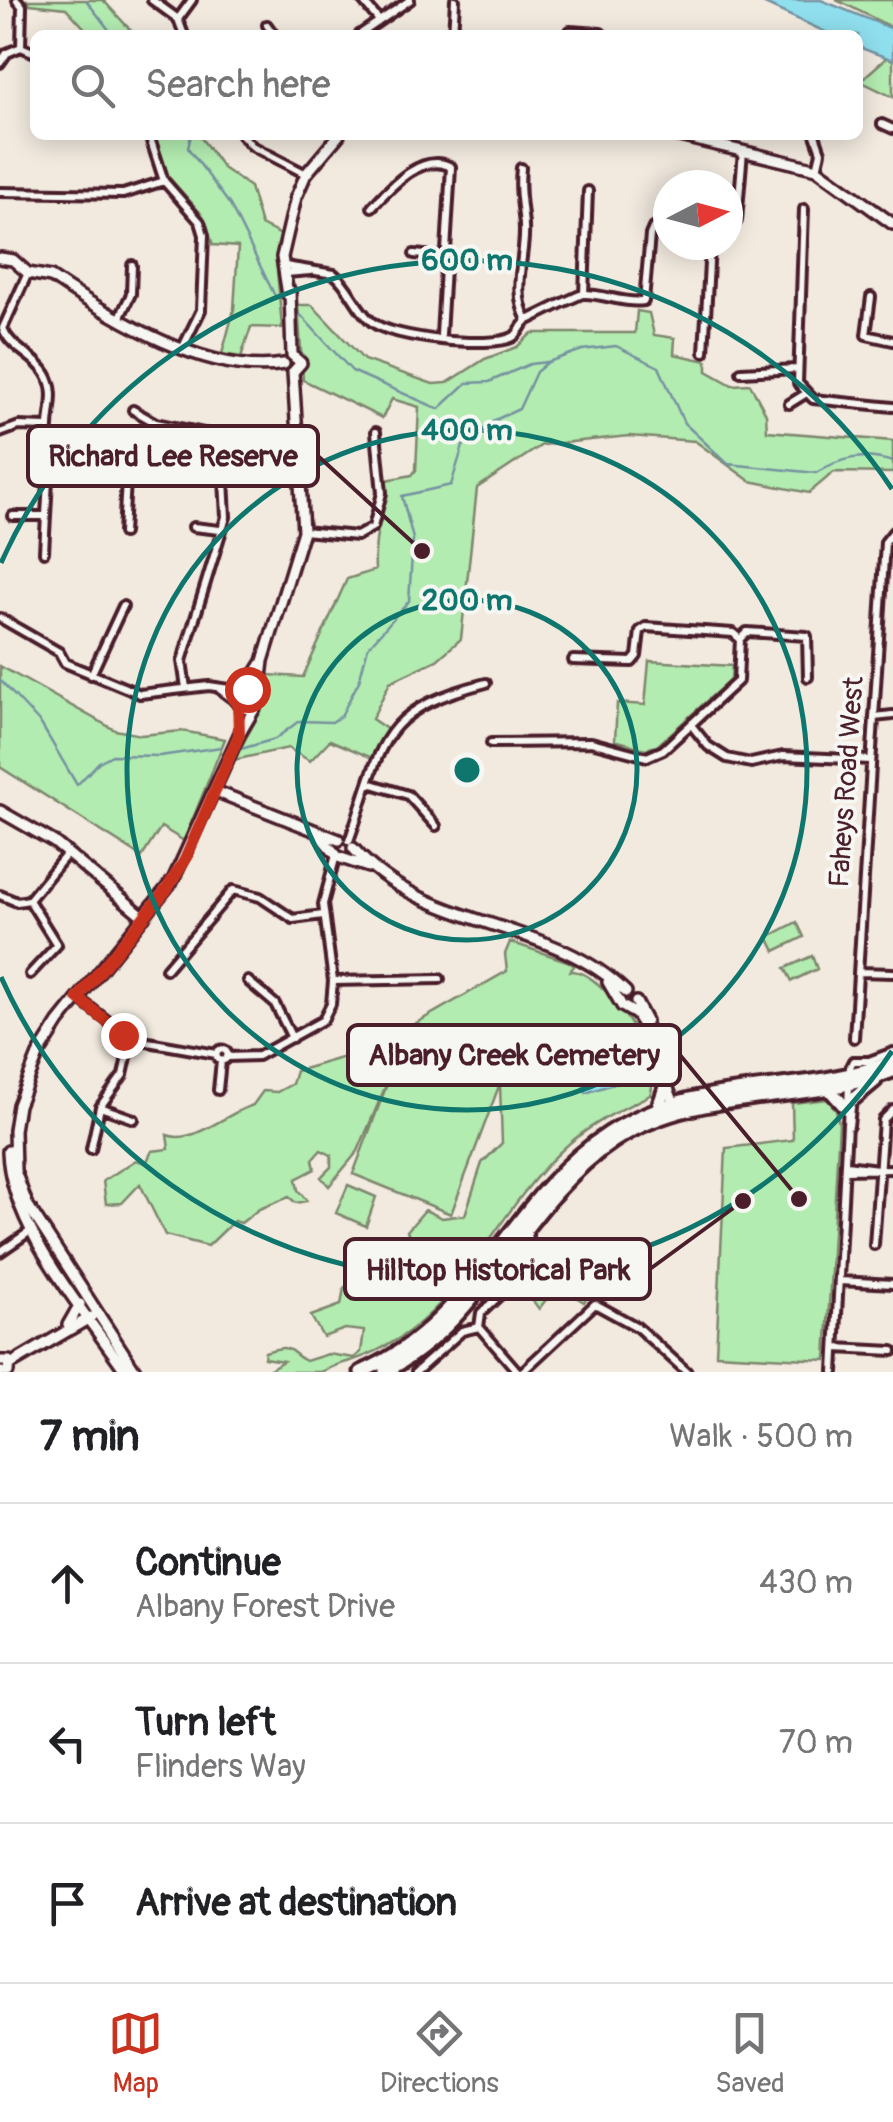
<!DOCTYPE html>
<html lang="en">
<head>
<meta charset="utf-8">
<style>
  :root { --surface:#fff; --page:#f2f2f2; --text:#202124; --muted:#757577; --line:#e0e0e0; --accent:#c8321e }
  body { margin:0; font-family:Pangolin,sans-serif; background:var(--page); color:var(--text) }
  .compass { position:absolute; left:653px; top:170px; width:90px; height:90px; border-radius:50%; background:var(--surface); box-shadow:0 5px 25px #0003; rotate:84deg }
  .stop { position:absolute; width:30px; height:30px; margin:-22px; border:8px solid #c8321e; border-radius:50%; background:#fff }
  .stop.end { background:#c8321e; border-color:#fff; box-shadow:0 2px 10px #0008 }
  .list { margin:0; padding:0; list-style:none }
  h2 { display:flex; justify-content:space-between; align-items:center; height:130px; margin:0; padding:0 40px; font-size:42px }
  h2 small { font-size:32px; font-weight:400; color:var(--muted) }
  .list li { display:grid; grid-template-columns:65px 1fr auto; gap:30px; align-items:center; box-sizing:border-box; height:160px; padding:0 40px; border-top:2px solid var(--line) }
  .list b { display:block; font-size:38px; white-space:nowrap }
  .list p { margin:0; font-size:32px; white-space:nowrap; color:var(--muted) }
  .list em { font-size:32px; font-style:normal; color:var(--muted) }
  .icon { flex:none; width:55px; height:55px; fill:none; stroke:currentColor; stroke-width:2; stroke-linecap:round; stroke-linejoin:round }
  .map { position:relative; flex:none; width:893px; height:1372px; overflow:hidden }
  .search { position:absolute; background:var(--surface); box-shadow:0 5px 25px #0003; left:30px; right:30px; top:30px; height:110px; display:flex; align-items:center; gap:25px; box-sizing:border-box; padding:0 35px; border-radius:15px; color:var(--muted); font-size:38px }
  .sheet { height:610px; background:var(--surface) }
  nav { display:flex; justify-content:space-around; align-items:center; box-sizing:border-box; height:140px; border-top:2px solid var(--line); background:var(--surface); font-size:28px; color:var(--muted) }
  nav a { display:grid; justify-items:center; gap:5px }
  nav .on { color:var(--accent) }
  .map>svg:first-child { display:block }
  .green { fill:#b3ecb0; stroke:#7e866e; stroke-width:2.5 }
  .water { fill:#90dfee; stroke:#7492a0; stroke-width:2.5 }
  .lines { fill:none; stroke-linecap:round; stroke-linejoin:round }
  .stream { stroke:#7492a0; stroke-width:2.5 }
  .street-casing { stroke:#4a1f2b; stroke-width:14 }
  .secondary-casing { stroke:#4a1f2b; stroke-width:16 }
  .highway-casing { stroke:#4a1f2b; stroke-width:19 }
  .street { stroke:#f6f6f2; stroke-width:6 }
  .secondary { stroke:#f6f6f2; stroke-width:9 }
  .highway { stroke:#f6f6f2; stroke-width:11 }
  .route { stroke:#c8321e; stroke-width:12 }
  .ring { fill:none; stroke:#0f766e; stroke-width:5 }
  .labels { text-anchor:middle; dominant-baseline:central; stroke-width:8; stroke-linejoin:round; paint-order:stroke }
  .street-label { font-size:28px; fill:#4a1f2b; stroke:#f6f6f2 }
  .centre { fill:#0f766e; stroke:#f6f6f2; stroke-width:5 }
  .ring-label { font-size:30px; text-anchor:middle; font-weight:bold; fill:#0f766e; stroke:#f6f6f2; stroke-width:8; stroke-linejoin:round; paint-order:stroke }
  .leader { fill:none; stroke:#4a1f2b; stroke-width:4 }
  .callout-dot { fill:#4a1f2b; stroke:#f6f6f2; stroke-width:4 }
  .callout { fill:#f6f6f2; stroke:#4a1f2b; stroke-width:4 }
  .callout-label { font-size:30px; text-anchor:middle; font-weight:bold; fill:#4a1f2b }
</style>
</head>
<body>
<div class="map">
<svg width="893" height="1372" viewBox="0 0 893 1372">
  <rect width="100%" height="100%" fill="#f2eadf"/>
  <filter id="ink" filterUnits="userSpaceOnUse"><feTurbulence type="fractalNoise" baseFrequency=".01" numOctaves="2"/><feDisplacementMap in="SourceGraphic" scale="20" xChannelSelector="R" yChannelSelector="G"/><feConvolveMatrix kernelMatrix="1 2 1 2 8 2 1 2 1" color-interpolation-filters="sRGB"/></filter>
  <g filter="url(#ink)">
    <path class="green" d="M27 0H103L135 35H91L66 8 30 4Z
      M836 0H893V28L843 3Z
      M893 52V97L860 81Z
      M155 135H199L223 168 250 187 261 225 281 235 276 258 282 328 251 327 241 357 222 354 234 309 238 247 213 245 203 216 168 176Z
      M298 305H312L364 360 433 384 447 383 485 359 517 347 532 333H635L637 311 649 313 654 335 675 338 674 354 707 361V371L732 385 750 384 766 414 767 431 893 441V473L834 472 809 493 750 481 695 441 629 436 542 445 477 488 461 639 437 660 390 682 372 719 388 730 372 758 330 740 310 761 288 748 234 760 265 703 268 675 303 677 347 579 375 570C373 537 383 512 386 480L412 475 416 470 419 407 392 399 382 418 303 380Z
      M649 661 732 666 731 679 657 746 645 749 615 740 617 703 645 705Z
      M0 666 115 730 141 735 182 731 225 739 184 841 161 827 142 857 0 767Z
      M797 922 804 937 775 951 768 937Z
      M510 942 570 962 574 966 570 971C605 969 664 1063 650 1095 618 1111 586 1126 560 1152 483 1226 454 1336 340 1364 333 1366 326 1371 319 1372 302 1372 283 1372 265 1372L283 1361 264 1358 265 1352C295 1343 286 1351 306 1361L328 1354 354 1358 361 1352 364 1331 345 1329 323 1337 311 1316 341 1305 344 1288C361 1273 377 1282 395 1282L387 1267 398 1253 415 1250 407 1231 425 1210 442 1218 465 1215 482 1163 502 1143 500 1085 451 1061 405 1048 499 1086 451 1214 353 1174 392 1071 358 1151 329 1186 321 1177 331 1167V1155L321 1150 313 1159 315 1169 296 1179 298 1190 307 1201 296 1203 289 1197 259 1209 241 1223 234 1221 208 1246 165 1235 140 1184 122 1203 106 1204 103 1181 136 1160 146 1163 152 1151 169 1149 167 1135C194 1145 226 1113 253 1105L263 1091 277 1092 292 1084 296 1071 341 1058 371 1041 395 1035 507 971 505 954Z
      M812 956 817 969 792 981 785 968Z
      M828 1099 835 1106 839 1124 826 1360 716 1354 726 1148 793 1140 792 1103Z
      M348 1185 376 1197 366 1226 336 1213Z
      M537 1260 596 1285 584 1302 557 1285 539 1309 522 1287Z"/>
    <path class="water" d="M756 0H821L893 29V60L858 47V35H832Z
      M635 1055 641 1075 586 1093 580 1073Z"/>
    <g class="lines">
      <path class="stream" d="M86 0 113 35
        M191 135 188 148 230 205 276 298
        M295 309 352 371 439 409 467 383 489 382 530 364 547 362
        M0 680 41 724 77 785 99 762 112 755 160 756 221 747
        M241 749 275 739 299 721 332 722 341 716 359 681 368 647 409 601 413 539 402 496 451 485 463 446 495 420 519 409 536 372 548 362 582 350 616 346 659 367 684 423 728 464 816 473C841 457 863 453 893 462"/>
      <g class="street-casing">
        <path id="street" d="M17 0 22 6 21 47 35 53
          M152 0 178 19 184 35
          M362 0 377 18
          M178 19 192 0
          M267 25 274 35
          M359 35 410 0
          M453 35 455 0
          M570 35V31L601 33
          M0 63 7 53 21 47
          M882 124 893 129
          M149 135 164 181 200 222 204 235 201 310 183 347
          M242 135 252 146 306 174
          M815 135 821 152 817 169
          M521 168C519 187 521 198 523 216 529 252 509 287 527 320
          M0 192 123 194 164 181
          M372 207C390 188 422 151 451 167L441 335
          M804 209 798 383 813 399 893 407
          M728 229 737 221 743 151
          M414 254 444 257
          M285 266 334 274C350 287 356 309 372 322 391 338 491 349 513 337 520 333 521 324 528 320 534 317 578 295 583 294 602 293 623 304 644 301L650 235 653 228 668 226
          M28 273 3 328C10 349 35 355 46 374 60 397 44 419 50 443L44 552
          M286 273 310 271
          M584 294 588 191
          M871 297 866 335 893 341
          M120 317 131 294 132 265
          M704 352 710 245
          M741 372 796 369
          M789 404 805 394
          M133 410 156 423 219 436 222 442 226 517 182 661 186 688
          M0 433 19 426 46 427
          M13 516H44
          M193 527 220 530
          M303 531 357 536 373 527 382 493 376 432
          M123 533 126 480 153 422
          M0 618 59 652 65 663 140 694 209 686 243 691
          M740 639 747 632 807 636 808 677
          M91 675 123 606
          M218 688 238 703
          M874 717 893 715
          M692 726 708 746 727 758 751 763 783 756 871 760
          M491 743 591 742 647 757 663 750 738 681 740 639 733 633 646 627 640 631 637 656 632 662 573 660
          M369 783 408 795 436 826
          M349 841C383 744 376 711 486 683
          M0 895 17 902 29 900 66 855
          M29 900 57 945 30 974
          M166 969 233 890 260 897 293 919 323 915
          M859 972 893 973
          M248 981 275 1004 292 1038
          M333 981 440 979
          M78 998 131 1039 216 1054
          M854 1038 885 542 893 532
          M216.5 1055a5.5 5.5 0 1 1 11 0a5.5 5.5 0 1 1-11 0Z
          M227 1057 258 1056 323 1020 331 1004 333 981 323 904 336 855
          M218 1090 221 1061
          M100 1107 134 1119
          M849 1126 852 1099
          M91 1149 100 1107 123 1075 131 1039
          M846 1165 878 1169
          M845 1170 893 1169
          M874 1245 883 1120 893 1110
          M507 1250 523 1262 524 1272 481 1313 479 1327 518 1372
          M0 1252 32 1230
          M840 1281 893 1284
          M836 1348 893 1351
          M416 1372 462 1331 479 1327
          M522 1372 595 1304 637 1327 687 1372
          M834 1372 850 1067 853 1061H869L893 1052"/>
      </g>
      <g class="secondary-casing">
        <path id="secondary" d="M675 135 817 169 893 224
          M0 258 13 260 28 273 51 277C113 319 209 377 284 364
          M290 291 292 355
          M288 295 282 257 296 197 306 174 339 135
          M292 355 301 363 293 372
          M245 690 262 663
          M254 709 241 708 238 696 247 689 258 696
          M215 791 339 840
          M0 811 54 842 144 917
          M321 837 338 857 368 867
          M353 848C425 931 549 917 626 992
          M608 982 622 1006 636 1014 645 1028 676 1109
          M636 1002 646 1021
          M8 1151C10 1227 84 1310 126 1372
          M68 1325 80 1304
          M0 1361H9L8 1372
          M11 1364 91 1317
          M0 1372H1
          M136 1372 27 1204 15 1171 14 1130 18 1105 38 1055 59 1022 173 880 239 735 258 703 263 661 303 531 293 372"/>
      </g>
      <g class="highway-casing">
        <path id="highway" d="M829 1089 846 1108
          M852 1100 875 1081
          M658 1107 667 1082
          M523 1262 526 1230
          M361 1372C475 1324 509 1197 609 1133 700 1074 798 1098 893 1061
          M385 1372C486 1319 521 1203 614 1141 700 1085 801 1107 893 1071"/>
      </g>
      <use href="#street" class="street"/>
      <use href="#secondary" class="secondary"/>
      <use href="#highway" class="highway"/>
    </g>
  </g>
  <g class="lines" filter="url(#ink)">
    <path class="route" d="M123 1035 78 998 167 889 185 860 239 735 238 696 247 689"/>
  </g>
  <g class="ring">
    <circle cx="467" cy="770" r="170"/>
    <circle cx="467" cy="770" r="340"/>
    <path d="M892 1051A510 510 0 0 1 1 977M1 563A510 510 0 0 1 892 489"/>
  </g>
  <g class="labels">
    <g class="street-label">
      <text transform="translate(847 782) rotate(-86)">Faheys Road West</text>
    </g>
  </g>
  <circle cx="467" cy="770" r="15" class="centre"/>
  <g class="ring-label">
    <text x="467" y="270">600 m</text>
    <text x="467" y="440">400 m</text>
    <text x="467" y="610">200 m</text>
  </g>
  <path class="leader" d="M422 551L318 456M799 1199L680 1055M743 1201L650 1269"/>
  <g class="callout-dot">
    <circle cx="422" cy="551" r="10"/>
    <circle cx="799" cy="1199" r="10"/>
    <circle cx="743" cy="1201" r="10"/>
  </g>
  <g class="callout">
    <rect x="28" y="426" width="290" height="60" rx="10"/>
    <rect x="348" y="1025" width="332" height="60" rx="10"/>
    <rect x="345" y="1239" width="305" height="60" rx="10"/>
  </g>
  <g class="callout-label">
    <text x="173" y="466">Richard Lee Reserve</text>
    <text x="514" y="1065">Albany Creek Cemetery</text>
    <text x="498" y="1280">Hilltop Historical Park</text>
  </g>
</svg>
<svg class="compass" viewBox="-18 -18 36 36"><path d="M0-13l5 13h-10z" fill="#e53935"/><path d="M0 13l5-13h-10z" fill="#757577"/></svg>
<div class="stop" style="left:247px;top:689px"></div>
<div class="stop end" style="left:123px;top:1035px"></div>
<div class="search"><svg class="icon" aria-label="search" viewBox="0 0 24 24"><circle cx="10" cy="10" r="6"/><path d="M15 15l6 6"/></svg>Search here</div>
</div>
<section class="sheet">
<h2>7 min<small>Walk · 500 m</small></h2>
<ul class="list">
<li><svg class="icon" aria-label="ahead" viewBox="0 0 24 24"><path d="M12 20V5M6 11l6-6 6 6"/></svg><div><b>Continue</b><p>Albany Forest Drive</p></div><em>430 m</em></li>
<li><svg class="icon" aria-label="left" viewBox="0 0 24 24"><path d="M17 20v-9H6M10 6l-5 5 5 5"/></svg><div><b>Turn left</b><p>Flinders Way</p></div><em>70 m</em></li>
<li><svg class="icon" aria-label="arrive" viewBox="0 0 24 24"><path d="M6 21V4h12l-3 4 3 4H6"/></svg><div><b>Arrive at destination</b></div></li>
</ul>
</section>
<nav>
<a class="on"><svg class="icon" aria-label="map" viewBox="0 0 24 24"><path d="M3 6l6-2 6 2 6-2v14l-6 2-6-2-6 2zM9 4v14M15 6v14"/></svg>Map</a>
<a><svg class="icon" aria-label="directions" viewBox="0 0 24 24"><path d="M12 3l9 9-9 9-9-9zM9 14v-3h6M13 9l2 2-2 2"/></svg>Directions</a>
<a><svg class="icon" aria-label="saved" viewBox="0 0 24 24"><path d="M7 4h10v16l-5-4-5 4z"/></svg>Saved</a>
</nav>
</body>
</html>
